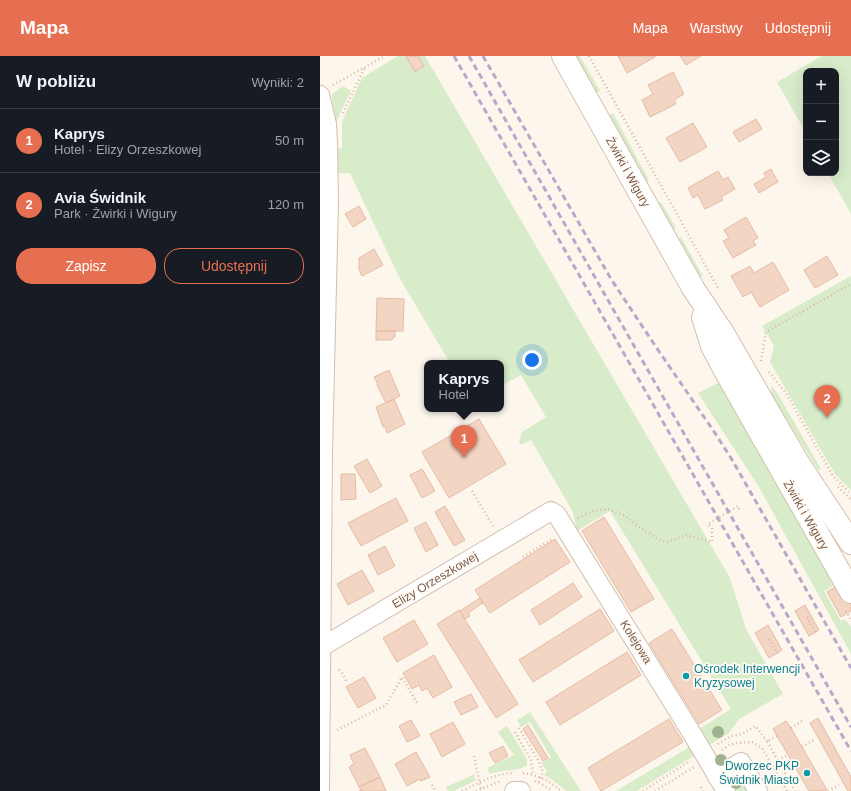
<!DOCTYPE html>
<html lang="pl">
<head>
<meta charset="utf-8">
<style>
  :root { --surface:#171b24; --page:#20242c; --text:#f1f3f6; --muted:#9ea1a6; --line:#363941; --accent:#e76f51 }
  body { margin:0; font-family:Arial,sans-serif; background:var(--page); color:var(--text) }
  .controls { position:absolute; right:12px; top:12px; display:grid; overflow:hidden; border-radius:8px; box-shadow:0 4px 16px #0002 }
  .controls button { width:36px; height:36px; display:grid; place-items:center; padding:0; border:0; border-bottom:1px solid var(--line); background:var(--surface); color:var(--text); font:20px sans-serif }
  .you { position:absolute; left:212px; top:304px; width:14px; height:14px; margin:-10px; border:3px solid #fff; border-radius:50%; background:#1a73e8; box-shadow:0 0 0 6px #1a73e833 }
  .badge { display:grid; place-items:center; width:26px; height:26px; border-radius:50%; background:var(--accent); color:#fff; font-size:13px; font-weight:700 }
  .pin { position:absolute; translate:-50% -33px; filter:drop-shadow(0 1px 2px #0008) }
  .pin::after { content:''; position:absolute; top:21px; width:14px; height:12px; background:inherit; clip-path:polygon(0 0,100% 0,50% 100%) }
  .popup { position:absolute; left:104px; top:304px; width:80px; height:52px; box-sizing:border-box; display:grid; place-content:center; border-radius:8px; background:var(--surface); filter:drop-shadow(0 1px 3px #0005); font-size:13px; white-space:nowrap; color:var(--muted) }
  .popup b { font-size:15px; color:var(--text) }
  .popup::after { content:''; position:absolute; left:50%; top:100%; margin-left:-8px; border:8px solid transparent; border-top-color:var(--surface) }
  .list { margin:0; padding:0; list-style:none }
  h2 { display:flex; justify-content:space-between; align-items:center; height:52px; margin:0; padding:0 16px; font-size:17px }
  h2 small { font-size:13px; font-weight:400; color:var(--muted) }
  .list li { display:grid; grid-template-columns:26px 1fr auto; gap:12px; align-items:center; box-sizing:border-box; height:64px; padding:0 16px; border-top:1px solid var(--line) }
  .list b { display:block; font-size:15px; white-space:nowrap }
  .list p { margin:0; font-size:13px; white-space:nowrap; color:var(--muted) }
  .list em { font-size:13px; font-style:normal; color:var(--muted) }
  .actions { display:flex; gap:8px; padding:12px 16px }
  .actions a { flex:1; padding:9px 0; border:1px solid var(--accent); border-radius:16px; text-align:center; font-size:14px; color:var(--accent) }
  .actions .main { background:var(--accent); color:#fff }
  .icon { flex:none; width:22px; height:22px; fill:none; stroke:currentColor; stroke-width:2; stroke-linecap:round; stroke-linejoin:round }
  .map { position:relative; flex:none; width:531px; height:735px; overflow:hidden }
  header { display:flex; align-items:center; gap:24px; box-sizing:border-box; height:56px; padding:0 20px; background:var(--accent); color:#fff }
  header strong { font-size:19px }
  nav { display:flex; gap:22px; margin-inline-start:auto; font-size:14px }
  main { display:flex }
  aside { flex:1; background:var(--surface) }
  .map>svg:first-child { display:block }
  .green { fill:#d8ecc9 }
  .building { fill:#f3d5c3; stroke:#e6bba3 }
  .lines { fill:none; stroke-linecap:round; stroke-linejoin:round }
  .street-casing { stroke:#d1beb0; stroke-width:20 }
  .secondary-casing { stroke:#d6c0b0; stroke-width:24 }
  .path { stroke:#d9b8a5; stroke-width:2.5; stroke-dasharray:1 3; stroke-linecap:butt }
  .street { stroke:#fff; stroke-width:18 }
  .secondary { stroke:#fff; stroke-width:22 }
  .rail { stroke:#b9a8c9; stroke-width:3; stroke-dasharray:6 4; stroke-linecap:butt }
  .tree { fill:#a0b28e }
  .culture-dot { fill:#0f9aa8; stroke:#fffaf3; stroke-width:1.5 }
  .labels { text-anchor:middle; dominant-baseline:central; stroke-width:3.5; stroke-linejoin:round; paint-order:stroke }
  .street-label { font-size:12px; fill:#7a5c4d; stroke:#fffaf3 }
  .culture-label { font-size:12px; fill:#0d838f; stroke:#fffaf3; text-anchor:start }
</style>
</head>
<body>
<header>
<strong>Mapa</strong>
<nav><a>Mapa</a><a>Warstwy</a><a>Udostępnij</a></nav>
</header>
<main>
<aside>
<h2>W pobliżu<small>Wyniki: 2</small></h2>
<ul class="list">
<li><span class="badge">1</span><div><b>Kaprys</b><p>Hotel · Elizy Orzeszkowej</p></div><em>50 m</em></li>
<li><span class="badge">2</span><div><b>Avia Świdnik</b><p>Park · Żwirki i Wigury</p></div><em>120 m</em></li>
</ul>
<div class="actions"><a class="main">Zapisz</a><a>Udostępnij</a></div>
</aside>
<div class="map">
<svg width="531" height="735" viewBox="0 0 531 735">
  <rect width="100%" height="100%" fill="#fdf6ec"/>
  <path class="green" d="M78 0H105L410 522 426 573 463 638 419 663 409 677 386 691 376 675 411 653 290 455 257 475 253 456 211 384 201 389 199 385 202 376 226 361 201 319 181 330V307H130L79 221 30 117H17L16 93 22 92V66L42 22Z
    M254 0H260L280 35 275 37Z
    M502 0H531V158L508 117H516V15H486V77L457 26Z
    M23 30 31 35 16 66 12 43V38Z
    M293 57 329 124 326 126 323 124 288 61Z
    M341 146 356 172 351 174 338 148Z
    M361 181 383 220 380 221 377 220 358 183Z
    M531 220V434L515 418 450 306 454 290 442 270Z
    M404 324 518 527 504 535 521 565 525 563 531 571V598L439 431 378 337Z
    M452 330 458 338 501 413 498 414 455 345 451 337Z
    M210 656 261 735H246L230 722 224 719 227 715 221 707 231 701 210 666 201 671 197 664Z
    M187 670 207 703V709C202 715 180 714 170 718L167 712 194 699 178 676Z
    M367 685 377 698 317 735H296L368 692Z
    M155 718 154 720 156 724 134 735H128L126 731Z
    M417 718 420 720 430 735H413L409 722Z"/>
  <path class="building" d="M86 0H98L104 10 95 16Z
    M298 0H335V1L307 17Z
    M360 0H381L366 9Z
    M353 16 364 38 354 44 356 48 330 61 322 44 333 38 328 29Z
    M436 63 442 73 419 86 413 76Z
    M373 67 387 91 360 106 346 82Z
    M451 113 458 126 439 137 434 128 446 121 444 117Z
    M398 115 403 124 408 121 415 133 401 141 403 144 385 153 378 139 373 142 368 132Z
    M39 150 46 163 33 171 25 158Z
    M426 161 438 182 433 185 436 189 413 202 403 185 409 182 404 174Z
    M54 193 63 209 42 220 39 213V202Z
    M507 200 518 219 495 232 484 214Z
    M453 206 469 234 440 251 431 236 423 241 411 220 430 210 434 217Z
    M57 242 84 243 83 275H56Z
    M56 275H75V281H73L72 284H56Z
    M69 314 80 340 66 347 57 329 58 328 54 321Z
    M74 343 85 368 67 377 65 370 63 371 56 351Z
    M159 363 186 408 129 442 102 396Z
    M47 403 62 430 50 437 34 410Z
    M102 413 115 435 102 442 90 419Z
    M21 418H35L36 443 21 444Z
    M76 442 88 465 41 490 28 467Z
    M125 450 145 484 134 490 115 456Z
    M284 461 334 543 311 556 262 475Z
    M106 466 118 489 106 496 94 472Z
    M235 483 250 506 170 557 155 534Z
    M65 490 75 510 58 519 48 499Z
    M42 514 54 535 28 549 17 528Z
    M253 527 262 541 220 569 211 554Z
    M520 528 531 548V555L521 561 507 536Z
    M160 542 163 547 148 557 150 560 145 563 140 555Z
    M485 549 499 574 489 580 475 555Z
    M280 553 294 575 213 626 199 604Z
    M139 554 198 648 176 662 117 568Z
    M94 564 108 588 77 606 63 582Z
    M448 569 462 594 449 602 435 577Z
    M352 573 402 654 379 668 329 587Z
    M307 596 321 619 240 669 226 646Z
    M114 599 132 631 113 642 107 632 102 635 99 629 92 633 83 617Z
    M44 621 56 642 38 652 26 631Z
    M151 638 158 651 141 659 134 646Z
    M498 662 531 721V735H528L490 667Z
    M349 663 363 686 281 735 268 712Z
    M91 664 100 680 87 686 79 670Z
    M466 665 471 672 507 734 489 735 453 673Z
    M133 666 145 688 122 701 110 678Z
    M208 669 228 702 223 705 203 673Z
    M183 690 188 700 175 707 169 697Z
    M45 692 60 721 39 731 29 711 34 708 30 699Z
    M96 696 110 721 101 725 100 723 87 730 75 708Z
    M60 721 66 735H39L41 734 39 731Z"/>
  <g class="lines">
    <g class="street-casing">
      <path id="street" d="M0 39 7 68 8 88 9 146 3 395 0 735
        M0 592 231 455 237 459 374 681 406 735
        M397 721 421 706 438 735
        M194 735H201"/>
    </g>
    <g class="secondary-casing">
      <path id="secondary" d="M243 0 373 232 403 277 477 405 531 487
        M383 261 392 290 408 320 531 536"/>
    </g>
    <path class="path" d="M269 0 398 232
      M13 29 65 0
      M23 57 45 11
      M441 305 446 276 531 228
      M449 316 466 337 513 420 531 438
      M518 431 531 443
      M152 435 173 470
      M258 462 272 455 288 453 305 460 319 471 338 483 347 486 367 479 392 486V473L388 468 418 450 420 455
      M203 501 232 483
      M526 555 531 563
      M487 561 496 577
      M449 583 458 598
      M19 614 23 618 27 627
      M199 672 218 704 223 716 218 727
      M471 672 482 665
      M17 674 66 649 82 621 97 647
      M195 676 211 704 213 718
      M457 680 447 685 475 735
      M398 688 411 680 422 678 435 670 447 685
      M482 691 494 684
      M402 694 409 689 418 687 432 686 442 692 467 735
      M154 700 161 733
      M458 704 468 699
      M203 717C218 719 230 725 241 735
      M215 725 225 730 232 735
      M112 729 115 735
      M381 731 383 735
      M142 735C159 727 175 717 194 717
      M156 735 181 725
      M323 735 370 705
      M335 735 374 711
      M508 735 519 729"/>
    <use href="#street" class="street"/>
    <use href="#secondary" class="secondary"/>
    <path class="rail" d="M134 0 531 695
      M149 0 531 671
      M163 0 291 223 336 291 393 374 411 402 531 612"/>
  </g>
  <g class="tree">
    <circle cx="398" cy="676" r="6"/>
    <circle cx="401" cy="704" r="6"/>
    <circle cx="416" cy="727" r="6"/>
  </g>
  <g class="culture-dot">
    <circle cx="366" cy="620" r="4"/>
    <circle cx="487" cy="717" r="4"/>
  </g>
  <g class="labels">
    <g class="street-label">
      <text transform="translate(308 116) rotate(61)">Żwirki i Wigury</text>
      <text transform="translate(486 459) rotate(60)">Żwirki i Wigury</text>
      <text transform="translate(115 524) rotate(-31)">Elizy Orzeszkowej</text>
      <text transform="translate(316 586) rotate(58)">Kolejowa</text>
    </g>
    <g class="culture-label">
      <text x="374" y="613">Ośrodek Interwencji<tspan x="374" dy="14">Kryzysowej</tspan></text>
      <text x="479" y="710" text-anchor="end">Dworzec PKP<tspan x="479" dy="14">Świdnik Miasto</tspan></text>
    </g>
  </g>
</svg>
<div class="controls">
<button>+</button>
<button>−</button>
<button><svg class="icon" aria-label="layers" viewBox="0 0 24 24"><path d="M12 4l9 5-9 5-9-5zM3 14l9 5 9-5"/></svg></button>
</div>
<div class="you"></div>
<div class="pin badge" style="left:144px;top:402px">1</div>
<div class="popup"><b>Kaprys</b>Hotel</div>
<div class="pin badge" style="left:507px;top:362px">2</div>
</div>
</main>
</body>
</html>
